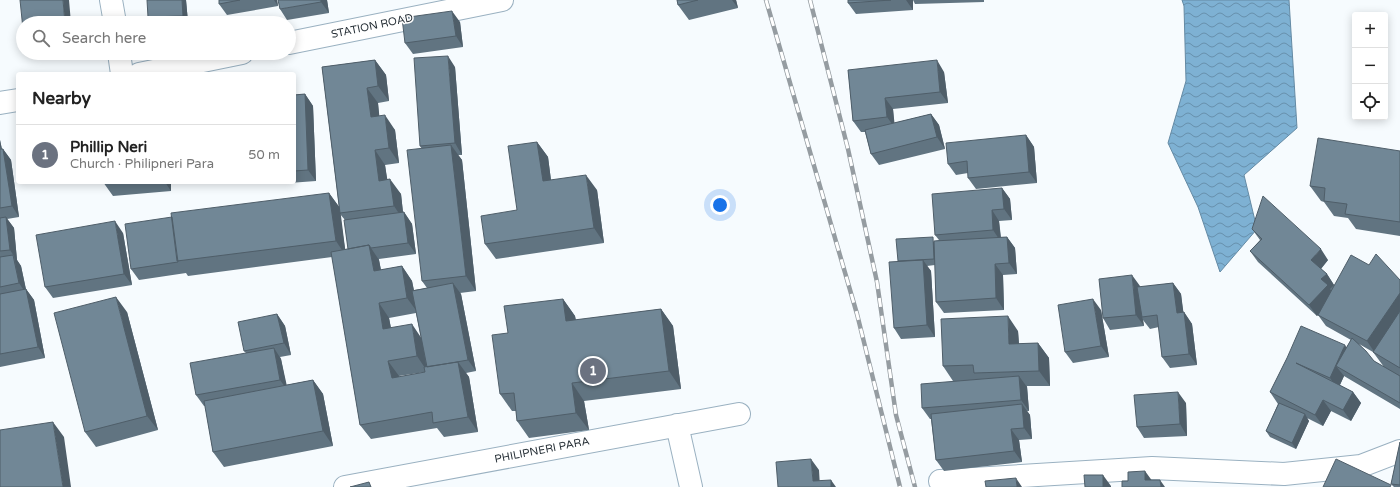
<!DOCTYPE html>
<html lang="en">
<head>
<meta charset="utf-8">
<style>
  :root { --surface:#fff; --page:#f2f2f2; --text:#222; --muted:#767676; --line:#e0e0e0; --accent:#b01f23 }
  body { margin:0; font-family:"Varela Round",sans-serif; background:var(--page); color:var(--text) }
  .controls { position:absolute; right:12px; top:12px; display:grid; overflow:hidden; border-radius:4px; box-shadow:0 2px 10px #0003 }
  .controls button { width:36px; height:36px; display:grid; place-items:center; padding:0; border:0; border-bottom:1px solid var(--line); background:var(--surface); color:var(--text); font:20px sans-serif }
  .you { position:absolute; left:720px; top:205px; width:14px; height:14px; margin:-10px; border:3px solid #fff; border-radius:50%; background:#1a73e8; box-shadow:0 0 0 6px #1a73e833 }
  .badge { display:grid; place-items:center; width:26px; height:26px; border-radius:50%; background:var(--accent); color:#fff; font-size:13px; font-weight:700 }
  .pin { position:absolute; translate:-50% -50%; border:2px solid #fff; box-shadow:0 1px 4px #0006 }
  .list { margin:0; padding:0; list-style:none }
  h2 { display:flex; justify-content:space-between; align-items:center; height:52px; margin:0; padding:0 16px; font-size:17px }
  h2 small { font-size:13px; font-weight:400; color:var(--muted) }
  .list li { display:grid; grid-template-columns:26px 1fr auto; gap:12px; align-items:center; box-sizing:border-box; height:60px; padding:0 16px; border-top:1px solid var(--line) }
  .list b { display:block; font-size:15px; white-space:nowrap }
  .list p { margin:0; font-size:13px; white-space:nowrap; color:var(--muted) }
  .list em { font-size:13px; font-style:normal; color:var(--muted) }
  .icon { flex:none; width:22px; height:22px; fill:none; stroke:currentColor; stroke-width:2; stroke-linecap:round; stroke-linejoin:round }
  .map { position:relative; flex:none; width:1400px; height:487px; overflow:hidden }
  .search { position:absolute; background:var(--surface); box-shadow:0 2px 10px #0003; left:16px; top:16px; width:280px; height:44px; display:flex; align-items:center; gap:10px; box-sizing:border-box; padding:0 14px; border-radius:22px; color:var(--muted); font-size:15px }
  .panel { position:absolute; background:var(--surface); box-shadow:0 2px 10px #0003; left:16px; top:72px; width:280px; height:112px; border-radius:4px }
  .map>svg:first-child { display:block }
  .water { fill:url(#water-waves); stroke:#648aa4 }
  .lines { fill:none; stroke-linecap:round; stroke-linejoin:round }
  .minor-casing { stroke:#9ab1c1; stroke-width:24 }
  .minor { stroke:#fff; stroke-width:22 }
  .rail-casing { stroke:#959ca1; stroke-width:4.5 }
  .rail { stroke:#fff; stroke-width:3; stroke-dasharray:9; stroke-linecap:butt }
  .wall { fill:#617481; fill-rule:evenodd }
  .shaded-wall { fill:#4f5e69 }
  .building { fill:#718796; stroke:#4f5e69 }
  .labels { text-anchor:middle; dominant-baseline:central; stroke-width:3; stroke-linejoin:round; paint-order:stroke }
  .street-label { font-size:11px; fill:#273037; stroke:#fff }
</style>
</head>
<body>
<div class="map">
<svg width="1400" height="487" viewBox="0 0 1400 487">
  <defs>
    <pattern id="water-waves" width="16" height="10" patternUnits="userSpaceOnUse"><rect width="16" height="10" fill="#7eb1d3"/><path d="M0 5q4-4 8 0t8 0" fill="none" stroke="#6790ac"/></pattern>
  </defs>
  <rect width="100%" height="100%" fill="#f6fbfe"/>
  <path class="water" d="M1182 0H1289L1297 128 1244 175 1257 229 1220 272 1198 207 1168 143 1186 81 1184 6Z"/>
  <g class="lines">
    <g class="minor-casing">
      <path id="minor" d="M111 0 115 23
        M289 43 502 0
        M119 53 122 74
        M139 74 242 53
        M0 103 18 100
        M677 425 691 487
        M940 481 1152 468 1284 474 1361 466 1400 451
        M345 487 739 414"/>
    </g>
    <use href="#minor" class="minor"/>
    <g class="rail-casing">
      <path id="rail" d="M766 0 857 314 900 487
        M810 0 848 149 877 282 896 415 915 487"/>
    </g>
    <use href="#rail" class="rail"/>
  </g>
  <path class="wall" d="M186 0 188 22 152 23 148 17Z
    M219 0H277L278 6 227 15 219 4Z
    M327 0 329 13 287 20 280 9Z
    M677 0H736L738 8 689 20 678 5Z
    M848 0H984V2L915 4 913 0V10L856 14 848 3Z
    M460 22 463 47 413 54 405 43Z
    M375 60 386 75 389 101 378 103 379 116 395 130 399 163 385 165 387 180 401 194 403 213 404 212 412 224 416 254 379 259V260L381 270 402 266 412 281 414 290 427 288 422 281V149L420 146 455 67 462 155H458L462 160 476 291 460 293 461 294 476 371 466 373 469 377 478 432 444 437 437 428 371 439 360 425 332 257 188 276 186 273 139 280 131 269 329 193 339 207 322 67ZM340 214 345 220 348 249H345ZM416 313 421 338 391 328 389 318ZM425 372 399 377V376Z
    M848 70 944 72 948 103 893 109 894 123 931 114 939 125 945 149 879 165 871 154 865 132H861L853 121Z
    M305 94 313 106 316 181 289 183 288 182H294V95Z
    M1026 135 1034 147 1037 183 976 189 968 178V173L956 175 948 164Z
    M0 140 2 149H3L11 160 19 217 7 219 14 228 17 260 21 266 26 289 34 300 45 358 0 367Z
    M537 142 548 157 551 180 597 190 604 243 496 259 485 244 517 210Z
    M1400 151V236L1356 229 1348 218 1334 216 1324 202 1321 201 1310 186Z
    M103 182H171V191L113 196Z
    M1002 188 1010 199 1012 220 999 221 1001 237H1007L1015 248 1017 274 1003 275 1004 310 944 313 936 302 935 265 927 266 931 271 935 337 901 339 894 328 898 261 935 241 939 240 935 235Z
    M1252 229 1328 260 1321 269 1327 274 1334 285 1369 265 1400 280V409L1344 376 1340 385 1353 392 1361 403 1351 421 1331 411 1323 426 1307 418 1309 421 1296 449 1270 437 1266 431 1278 404 1270 392 1287 358 1346 348 1351 340 1326 326 1318 315 1317 316 1258 262 1250 251 1260 240ZM1359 344 1373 352 1384 367 1374 361Z
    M123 233 132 285 53 298 45 287Z
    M1173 283 1181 294 1183 312H1184L1192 324 1197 365 1170 368 1162 357 1159 327 1150 329 1143 320 1144 326 1110 330 1103 318 1140 286V287Z
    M563 299 575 316 576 320 661 309 673 326 681 389 584 401 589 430 529 438 517 421 516 411H512L500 394 508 333Z
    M1101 310 1109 357 1073 363 1065 352Z
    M127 312 158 430 96 447 85 432Z
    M277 314 285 326 291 355 280 357 281 359 286 385 313 380 323 394 333 446 224 467 213 452 205 406H204L196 395 246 353 244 351Z
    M1018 331 1019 344 1038 343 1049 358 1050 386H1027L1029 411H1027L1030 415 1032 439 1019 440 1022 462 944 471 936 460 931 419H930L922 408 953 381 943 366Z
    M1186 403 1187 436 1144 438 1137 427Z
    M1400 442V487H1394L1391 484Z"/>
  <path class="shaded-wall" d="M63 0H69L71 23H65Z
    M182 0H186L188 22 183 16Z
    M274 0H277L278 6Z
    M321 0H327L329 13 321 2Z
    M732 0H736L738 8Z
    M906 0H913V10Z
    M452 11 460 22 463 47 456 36Z
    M448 56 455 67 462 155 455 143Z
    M375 60 386 75 389 101 378 86Z
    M937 60 944 72 948 103 940 92Z
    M367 88 378 103 381 132 371 117Z
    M305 94 313 106 316 181 308 170Z
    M885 98 893 109 895 128 887 117Z
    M931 114 939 125 945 149 937 137Z
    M385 115 395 130 399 163 389 148Z
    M1026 135 1034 147 1037 183 1029 172Z
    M0 140 2 150 0 147Z
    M537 142 548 157 553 196 543 181Z
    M451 145 462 160 476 291 466 276Z
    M3 149 11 160 19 217 12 206Z
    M375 150 385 165 390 196 379 181Z
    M586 175 597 190 604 243 594 228Z
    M390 179 401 194 404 221 394 206Z
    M165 182H171V191Z
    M1002 188 1010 199 1012 220 1004 209Z
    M329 193 340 208 346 256 336 241Z
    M992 210 999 221 1001 242 993 230Z
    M404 212 412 224 416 254 408 243Z
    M6 217 14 228 17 260 21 266 27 295 19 283 14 256 10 250Z
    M115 221 123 233 132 285 124 274Z
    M1007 237 1015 248 1017 274 1009 263Z
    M369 245 379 260 384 286 374 271Z
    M1321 249 1328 260 1319 271 1311 260Z
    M923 260 931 271 935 337 927 325Z
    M995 264 1003 275 1004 310 996 298Z
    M402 266 412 281 418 313 407 298Z
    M1327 274 1334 285 1330 289 1335 296 1317 316 1309 305 1321 279Z
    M1132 275 1140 286 1143 317H1142L1143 320 1144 326 1136 315Z
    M453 283 461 294 476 371 468 360Z
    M1173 283 1181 294 1185 324 1177 313Z
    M26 289 34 300 45 358 38 347Z
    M1400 293V316L1375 353 1367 341Z
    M116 297 127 312 158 430 147 416Z
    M563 299 575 316 578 338 566 321Z
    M1093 299 1101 310 1109 357 1101 346Z
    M379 303 389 318 394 344 383 329Z
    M661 309 673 326 681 389 669 371Z
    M1184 312 1192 324 1197 365 1189 354Z
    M277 314 285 326 291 355 284 343Z
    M1008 316 1018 331 1020 359 1009 344Z
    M412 324 422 339 427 371 417 356Z
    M1038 343 1049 358 1050 386 1039 371Z
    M1345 345 1352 356 1336 366 1344 376 1338 389 1330 378Z
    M274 348 281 359 288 391 280 380Z
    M388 361 399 376 402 393 392 378Z
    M458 362 469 377 478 432 468 417Z
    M1019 376 1027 387 1029 411 1021 400Z
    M313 380 323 394 333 446 323 431Z
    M572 383 584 401 589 430 576 413Z
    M1178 392 1186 403 1187 436 1180 424Z
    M1353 392 1361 403 1351 421 1343 410Z
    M1323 400 1331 411 1323 426 1315 415Z
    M1022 404 1030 415 1032 439 1024 428Z
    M1305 414 1309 421 1296 449 1292 443Z
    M53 422 64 437 71 487H63Z
    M1011 429 1019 440 1022 462 1014 451Z
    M811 459 819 470 820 487 813 481Z
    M1145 471 1153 482 1145 480Z
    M1103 475 1111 486V487H1103Z
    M1016 478 1022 487H1017Z
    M831 480 836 487H831Z
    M1160 480 1165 487H1161Z"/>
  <path class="building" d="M20 0H63L65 23H23V29Z
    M147 0H182L183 16 148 17Z
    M219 0H240L219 4Z
    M278 0H321V2L280 9Z
    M677 0H698L678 5Z
    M848 0H891L848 3Z
    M452 11 456 36 405 43 402 18Z
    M448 56 455 143 420 146 414 58Z
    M375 60 378 86 367 88 371 117 385 115 389 148 375 150 379 181 390 179 394 206 340 213 322 67Z
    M937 60 940 92 885 98 887 117 853 121 848 70Z
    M305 94 308 170 294 171V95Z
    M931 114 937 137 871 154 865 130Z
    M1026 135 1029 172 968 178 967 161 948 164 946 143Z
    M1318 138 1400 151V222L1345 214 1347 204 1324 201 1325 188 1310 186Z
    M537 142 543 181 586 175 594 228 485 244 481 216 517 210 508 146Z
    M451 145 466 276 422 281 407 150Z
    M0 149H3L12 206 0 208Z
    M1002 188 1004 209 992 210 993 230 935 235 932 194Z
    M329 193 336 241 177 261 171 213Z
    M1263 196 1321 249 1311 260 1327 274 1321 279 1328 285 1309 305 1250 251 1262 239 1252 229Z
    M404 212 408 243 371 248 369 245 348 249 344 220Z
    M6 217 10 250 0 251V218Z
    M172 217 178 262 131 269 125 224Z
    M115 221 124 274 45 287 36 235Z
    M933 237 934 259 898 261 896 239Z
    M1007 237 1009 263 995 264 996 298 936 302 934 241Z
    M369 245 374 271 402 266 407 298 379 303 383 329 412 324 417 356 388 361 392 378 425 372 424 367 458 362 468 417 433 423 432 412 360 425 331 252Z
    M1376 254 1400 280V293L1367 341 1318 315 1351 255 1369 265Z
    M13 255 19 283 0 287V257Z
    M923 260 927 325 894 328 889 262Z
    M1132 275 1136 315 1103 318 1099 279Z
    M453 283 468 360 427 367 412 291Z
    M1173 283 1177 313 1184 312 1189 354 1162 357 1157 315 1142 317 1137 287Z
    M26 289 38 347 0 354V294Z
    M116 297 147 416 85 432 54 313Z
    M563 299 566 321 661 309 669 371 572 383 576 413 517 421 514 393 500 394 492 335 508 333 504 306Z
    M1093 299 1101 346 1065 352 1058 305Z
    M1400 311V368L1373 352Z
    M277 314 284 343 244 351 238 322Z
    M1008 316 1009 344 1038 343 1039 371 974 373 973 365 943 366 941 319Z
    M1301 326 1345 345 1330 378 1296 363 1353 392 1343 410 1323 400 1315 415 1270 392 1287 358Z
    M1352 338 1366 351 1374 361 1400 376V403L1336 366Z
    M274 348 280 380 196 395 190 363Z
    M1019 376 1021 400 922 408 921 384Z
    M313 380 323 431 213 452 204 401Z
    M1178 392 1180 424 1137 427 1134 395Z
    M1279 403 1305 414 1292 443 1266 431Z
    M1022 404 1024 428 1011 429 1014 451 936 460 931 414Z
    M53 422 63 487H0V430Z
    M1400 442V485L1391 484Z
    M811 459 813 481 831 480V487H778L776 462Z
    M1336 459 1391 485 1390 487H1323Z
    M1145 471V480H1160L1161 487H1122V481H1128V472Z
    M1084 475H1103V487H1085Z
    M1016 478 1017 487H986L985 481Z
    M369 482 371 487H350Z"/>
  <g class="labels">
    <g class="street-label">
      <text transform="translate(372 26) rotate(-12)">STATION ROAD</text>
      <text transform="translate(542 450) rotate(-11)">PHILIPNERI PARA</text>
    </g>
  </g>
</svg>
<div class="controls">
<button>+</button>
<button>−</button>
<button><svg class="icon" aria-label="locate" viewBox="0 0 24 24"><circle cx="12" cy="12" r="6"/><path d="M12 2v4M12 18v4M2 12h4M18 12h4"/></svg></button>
</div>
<div class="you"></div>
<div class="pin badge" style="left:593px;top:371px;background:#6b7280">1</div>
<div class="search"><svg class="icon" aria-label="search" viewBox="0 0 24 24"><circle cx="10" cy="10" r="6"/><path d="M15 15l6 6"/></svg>Search here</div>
<section class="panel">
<h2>Nearby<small></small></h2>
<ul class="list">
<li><span class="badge" style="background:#6b7280">1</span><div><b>Phillip Neri</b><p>Church · Philipneri Para</p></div><em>50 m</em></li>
</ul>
</section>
</div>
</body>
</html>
